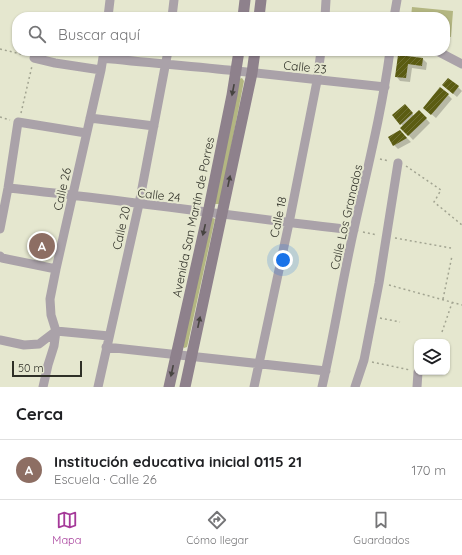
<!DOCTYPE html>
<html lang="es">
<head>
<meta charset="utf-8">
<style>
  :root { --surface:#fff; --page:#f6f6f6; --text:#202124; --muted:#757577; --line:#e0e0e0; --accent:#a53999 }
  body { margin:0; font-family:Quicksand,sans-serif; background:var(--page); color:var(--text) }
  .controls { position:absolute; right:12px; bottom:12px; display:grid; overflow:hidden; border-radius:8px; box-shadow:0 1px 3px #0004 }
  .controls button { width:36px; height:36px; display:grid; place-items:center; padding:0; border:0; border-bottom:1px solid var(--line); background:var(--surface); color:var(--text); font:20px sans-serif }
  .scale { position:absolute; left:12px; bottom:10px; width:70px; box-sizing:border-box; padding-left:4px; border:2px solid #2f3027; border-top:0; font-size:11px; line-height:14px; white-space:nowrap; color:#2f3027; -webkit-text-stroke:3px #e5e7cf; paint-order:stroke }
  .you { position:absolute; left:283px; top:260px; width:14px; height:14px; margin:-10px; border:3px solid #fff; border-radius:50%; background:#1a73e8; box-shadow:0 0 0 6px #1a73e833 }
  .badge { display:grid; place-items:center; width:26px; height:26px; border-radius:50%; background:var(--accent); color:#fff; font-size:13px; font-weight:700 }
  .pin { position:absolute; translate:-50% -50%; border:2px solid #fff; box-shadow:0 1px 4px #0006 }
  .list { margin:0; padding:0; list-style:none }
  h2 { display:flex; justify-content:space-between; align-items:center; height:52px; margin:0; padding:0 16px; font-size:17px }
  h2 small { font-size:13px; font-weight:400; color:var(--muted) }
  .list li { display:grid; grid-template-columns:26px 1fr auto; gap:12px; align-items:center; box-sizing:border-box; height:60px; padding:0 16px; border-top:1px solid var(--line) }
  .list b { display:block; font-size:15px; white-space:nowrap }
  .list p { margin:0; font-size:13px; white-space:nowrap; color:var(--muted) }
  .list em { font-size:13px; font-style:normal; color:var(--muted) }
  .icon { flex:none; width:22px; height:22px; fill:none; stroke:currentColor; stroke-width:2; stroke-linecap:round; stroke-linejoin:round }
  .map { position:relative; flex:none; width:462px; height:387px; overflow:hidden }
  .search { position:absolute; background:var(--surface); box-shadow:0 1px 3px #0004; left:12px; right:12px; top:12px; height:44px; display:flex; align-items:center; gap:10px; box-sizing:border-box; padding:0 14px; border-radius:16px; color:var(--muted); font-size:15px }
  .sheet { height:112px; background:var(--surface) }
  nav { display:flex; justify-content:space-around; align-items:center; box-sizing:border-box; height:56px; border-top:1px solid var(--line); background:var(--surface); font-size:11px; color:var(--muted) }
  nav a { display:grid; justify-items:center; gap:2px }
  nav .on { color:var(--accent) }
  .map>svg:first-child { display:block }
  .green { fill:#b3b681 }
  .shadow { fill:#0003 }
  .building { fill:url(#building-hatch) }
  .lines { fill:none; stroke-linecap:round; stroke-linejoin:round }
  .path { stroke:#a2a491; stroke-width:1.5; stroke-dasharray:2 3; stroke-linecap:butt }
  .minor { stroke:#aaa2a9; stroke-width:9 }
  .secondary { stroke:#8e818c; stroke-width:11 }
  .oneway { fill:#474440 }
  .labels { text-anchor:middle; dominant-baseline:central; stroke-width:4; stroke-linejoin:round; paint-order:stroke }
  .street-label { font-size:12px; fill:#2f3027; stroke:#e5e7cf }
</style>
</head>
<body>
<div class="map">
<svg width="462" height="387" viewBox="0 0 462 387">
  <defs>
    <pattern id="building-hatch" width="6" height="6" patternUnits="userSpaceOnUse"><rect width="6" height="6" fill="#5b5c12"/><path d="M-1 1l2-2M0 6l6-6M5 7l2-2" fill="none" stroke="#6f7034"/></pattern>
  </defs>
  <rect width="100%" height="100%" fill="#e5e7cf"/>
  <path class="green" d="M412 7 453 11 451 37 445 36V17H411Z
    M242 78 244 81 220 204H214L239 79Z
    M213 218 215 219 188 343 187 347 184 348 182 346 210 219Z"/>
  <path class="shadow" d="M399 56 423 59 427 63 426 70 412 68 410 82 400 81 396 76Z
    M443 85 458 87 462 91 457 97Z
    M448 95 452 99 436 118 429 112Z
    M409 109 414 116 419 111 430 123 413 140 402 128 403 126 393 115Z
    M400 131 411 142 398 149 394 145Z"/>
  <path class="building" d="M398 55 423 58 422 66 408 64 406 78 395 77Z
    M448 78 459 86 453 94 442 85Z
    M440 87 449 94 431 115 423 108Z
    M405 104 413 113 400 125 392 115Z
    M419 110 427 118 408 136 400 128Z
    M400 130 407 138 393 146 388 137Z"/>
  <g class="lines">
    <path class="path" d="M0 49 25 55
      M21 113 32 66
      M0 117 10 120
      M380 159 389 161
      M406 166 441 190 434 202 462 225
      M363 232 377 235
      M395 238 451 248
      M389 285 462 305
      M443 299 452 256
      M380 318 400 322
      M442 332 452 303
      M372 362 410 370"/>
    <path class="minor" d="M108 17 110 0
      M172 17 174 0
      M325 17 326 0
      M394 17 397 0
      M437 51 462 64
      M34 58 55 63 101 70
      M103 58C148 63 192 66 237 71 286 76 336 82 385 87
      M90 118 154 126
      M8 188C124 200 238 217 354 230
      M0 229 8 188 18 122 86 133
      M0 256 2 258 56 269
      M56 331 109 336
      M0 340 24 345 39 344 56 331
      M106 347 326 371
      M43 387 48 365 54 346 56 331 51 315 50 299 56 269 101 70 104 51
      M98 387 139 204 168 51
      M254 387 289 223 317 81 321 51
      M322 387C334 335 342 282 354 229 367 170 382 111 390 51
      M355 387 364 360 379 283 398 163
      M417 387 418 372"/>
    <path class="secondary" d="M243 17 245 0
      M259 17 261 0
      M169 387 208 213 232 95 239 51
      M185 387 252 73 255 51"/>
  </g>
  <defs><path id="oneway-solid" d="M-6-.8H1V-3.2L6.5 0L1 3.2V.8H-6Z"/></defs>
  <g class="oneway">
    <use href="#oneway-solid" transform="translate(233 90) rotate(101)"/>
    <use href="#oneway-solid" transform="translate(229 181) rotate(-78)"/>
    <use href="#oneway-solid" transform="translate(204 230) rotate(103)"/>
    <use href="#oneway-solid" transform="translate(199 322) rotate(-78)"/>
    <use href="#oneway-solid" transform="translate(172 371) rotate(102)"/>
  </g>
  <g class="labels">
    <g class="street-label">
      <text transform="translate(305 67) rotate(6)">Calle 23</text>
      <text transform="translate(62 189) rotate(-77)">Calle 26</text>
      <text transform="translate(159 195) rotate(7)">Calle 24</text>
      <text transform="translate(193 217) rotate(-78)">Avenida San Martín de Porres</text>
      <text transform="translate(278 217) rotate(-78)">Calle 18</text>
      <text transform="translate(346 217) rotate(-77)">Calle Los Granados</text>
      <text transform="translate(121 228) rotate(-77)">Calle 20</text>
    </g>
  </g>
</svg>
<div class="controls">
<button><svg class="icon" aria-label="layers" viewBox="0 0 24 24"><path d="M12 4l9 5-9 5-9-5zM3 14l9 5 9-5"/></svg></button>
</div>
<div class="scale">50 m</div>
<div class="you"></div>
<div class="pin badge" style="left:42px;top:246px;background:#8d6e63">A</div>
<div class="search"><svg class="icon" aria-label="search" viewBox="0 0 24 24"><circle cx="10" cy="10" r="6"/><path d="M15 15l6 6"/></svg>Buscar aquí</div>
</div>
<section class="sheet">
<h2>Cerca<small></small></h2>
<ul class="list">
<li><span class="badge" style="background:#8d6e63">A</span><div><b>Institución educativa inicial 0115 21</b><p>Escuela · Calle 26</p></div><em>170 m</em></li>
</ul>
</section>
<nav>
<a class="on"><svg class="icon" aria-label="map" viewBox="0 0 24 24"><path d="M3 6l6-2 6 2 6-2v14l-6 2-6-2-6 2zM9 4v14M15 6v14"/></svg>Mapa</a>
<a><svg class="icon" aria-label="directions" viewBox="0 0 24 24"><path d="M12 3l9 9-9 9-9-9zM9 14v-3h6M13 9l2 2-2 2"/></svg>Cómo llegar</a>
<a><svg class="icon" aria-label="saved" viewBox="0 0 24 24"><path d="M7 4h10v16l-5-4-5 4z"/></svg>Guardados</a>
</nav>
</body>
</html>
